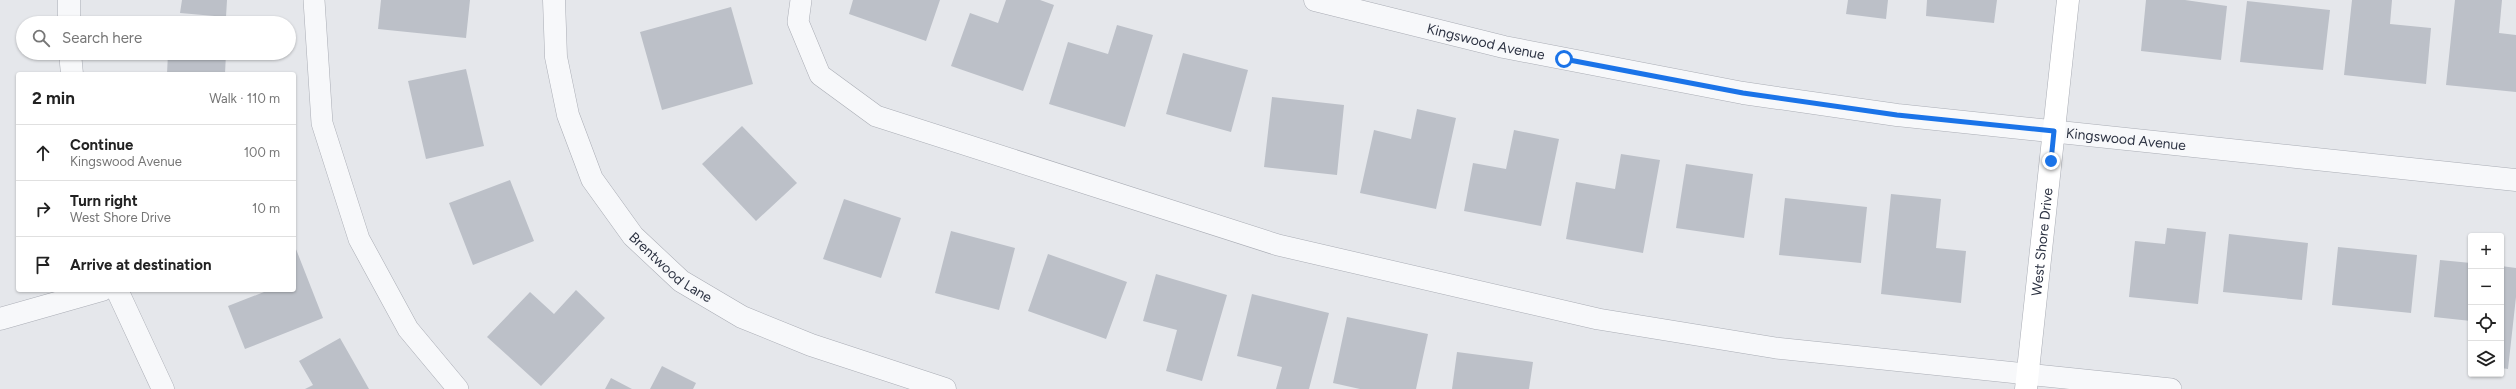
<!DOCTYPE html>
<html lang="en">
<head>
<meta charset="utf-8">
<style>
  :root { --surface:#fff; --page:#f2f2f2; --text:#222; --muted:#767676; --line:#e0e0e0 }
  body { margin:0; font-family:Figtree,sans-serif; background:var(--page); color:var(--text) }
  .controls { position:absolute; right:12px; bottom:12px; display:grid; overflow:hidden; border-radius:4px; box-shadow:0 1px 3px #0004 }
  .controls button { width:36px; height:36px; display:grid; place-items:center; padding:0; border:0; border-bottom:1px solid var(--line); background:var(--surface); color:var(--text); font:20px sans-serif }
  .stop { position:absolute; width:12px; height:12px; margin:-9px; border:3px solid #1a73e8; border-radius:50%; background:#fff }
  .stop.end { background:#1a73e8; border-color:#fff; box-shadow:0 1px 4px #0008 }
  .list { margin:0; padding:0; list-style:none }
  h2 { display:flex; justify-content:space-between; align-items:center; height:52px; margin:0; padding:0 16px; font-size:17px }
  h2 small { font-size:13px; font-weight:400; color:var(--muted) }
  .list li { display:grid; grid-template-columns:26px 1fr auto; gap:12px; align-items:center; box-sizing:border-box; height:56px; padding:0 16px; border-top:1px solid var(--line) }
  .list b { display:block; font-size:15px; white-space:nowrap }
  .list p { margin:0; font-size:13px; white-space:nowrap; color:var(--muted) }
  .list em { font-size:13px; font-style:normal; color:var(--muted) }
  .icon { flex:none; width:22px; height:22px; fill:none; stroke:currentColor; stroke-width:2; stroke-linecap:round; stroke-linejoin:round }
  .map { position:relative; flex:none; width:2516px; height:389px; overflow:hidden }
  .search { position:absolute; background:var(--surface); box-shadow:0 1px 3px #0004; left:16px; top:16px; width:280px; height:44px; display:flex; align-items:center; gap:10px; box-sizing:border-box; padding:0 14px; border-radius:22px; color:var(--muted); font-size:15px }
  .panel { position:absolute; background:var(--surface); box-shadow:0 1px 3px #0004; left:16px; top:72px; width:280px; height:220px; border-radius:4px }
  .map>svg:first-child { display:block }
  .building { fill:#bcc0c8 }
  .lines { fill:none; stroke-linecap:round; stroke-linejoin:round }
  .lane-casing { stroke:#aaadb5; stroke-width:22 }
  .street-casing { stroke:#aaadb5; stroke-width:23 }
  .secondary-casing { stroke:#aaadb5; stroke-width:23 }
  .lane { stroke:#f7f8fa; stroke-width:21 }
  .street { stroke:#f7f8fa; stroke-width:22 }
  .secondary { stroke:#fff; stroke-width:22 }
  .route { stroke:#1a73e8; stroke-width:5 }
  .labels { text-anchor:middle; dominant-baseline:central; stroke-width:3.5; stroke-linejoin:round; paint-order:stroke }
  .street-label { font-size:14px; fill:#2d3343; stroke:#f4f6f9 }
</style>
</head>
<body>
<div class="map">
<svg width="2516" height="389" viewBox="0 0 2516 389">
  <rect width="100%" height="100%" fill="#e5e7eb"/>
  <path class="building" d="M182 0H227L226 17 180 13Z
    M381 0H470L466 38 378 29Z
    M853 0H940L926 41 849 14Z
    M1006 0H1040L1054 5 1023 91 951 66 970 13 998 23Z
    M1848 0H1888L1886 19 1846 14Z
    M1927 0H1997L1994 23 1926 16Z
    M2146 0H2185L2227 6 2221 60 2141 51Z
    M2352 0H2392L2390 24 2431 28 2426 84 2344 75Z
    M2455 0H2502L2499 33 2516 35V92L2446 85Z
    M2247 1 2330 10 2323 70 2240 62Z
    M731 7 753 84 662 110 640 32Z
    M1117 25 1153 35 1125 127 1049 104 1068 42 1108 54Z
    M168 53H226L225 74H167Z
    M1183 53 1248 70 1231 132 1166 114Z
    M466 69 484 146 426 159 408 81Z
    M1272 97 1344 105 1337 175 1264 167Z
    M1417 109 1456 118 1436 209 1360 193 1374 130 1411 139Z
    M742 126 797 183 756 221 702 164Z
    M1514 130 1559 139 1541 226 1464 211 1473 163 1506 169Z
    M1621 154 1660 160 1643 253 1566 239 1576 182 1615 189Z
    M1686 164 1753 174 1744 238 1676 228Z
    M510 180 534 241 473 265 449 203Z
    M1891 194 1941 199 1936 248 1966 251 1961 303 1881 294Z
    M1785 198 1867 207 1861 263 1779 255Z
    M844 199 901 218 881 278 823 259Z
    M2167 228 2206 232 2198 304 2129 297 2135 241 2165 244Z
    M951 231 1015 248 999 310 935 293Z
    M2229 234 2308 243 2302 300 2223 292Z
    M294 244 323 318 245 349 228 306 264 292 263 290H294Z
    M2338 247 2417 255 2411 313 2332 305Z
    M1048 254 1127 282 1106 339 1028 311Z
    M2440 260 2471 263V321L2434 317Z
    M2501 266 2516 268V297L2508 369 2501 368Z
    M1156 274 1227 295 1202 381 1166 371 1177 330 1143 321Z
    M576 290 605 318 541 386 487 337 530 292 554 314Z
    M1252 294 1329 313 1309 389H1276L1282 367 1237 356Z
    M1347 317 1428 334 1416 389H1360L1333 383Z
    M340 338 369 389H305L313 385 299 361Z
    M2470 344H2471V365H2468Z
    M1457 352 1533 362 1529 389H1452Z
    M662 366 696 383 693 389H650Z
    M611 378 632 389H605Z"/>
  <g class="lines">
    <g class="lane-casing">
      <path id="lane" d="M314 0 322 123 359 239 408 329 458 389
        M801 0 798 22 820 75 876 116 1278 245 1598 319 1776 348 2171 389"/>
    </g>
    <g class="street-casing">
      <g id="street">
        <path id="s1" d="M554 0 556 57 568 115 592 179 633 236 681 281 742 317 811 345 945 389"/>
        <path id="s2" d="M1315 0 1504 47 1743 93 1897 115 2516 180"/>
        <path d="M69 23V0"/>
        <path d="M70 53 72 74"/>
        <path d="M117 290 163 389"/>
        <path d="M0 319 102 290"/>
      </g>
    </g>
    <g class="secondary-casing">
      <g id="secondary">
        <path id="s3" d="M2026 389 2068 0"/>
      </g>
    </g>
    <use href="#lane" class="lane"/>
    <use href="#street" class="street"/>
    <use href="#secondary" class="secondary"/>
  </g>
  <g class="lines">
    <path class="route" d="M1564 59 1743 93 1897 115 2054 131 2051 161"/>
  </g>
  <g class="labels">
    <g class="street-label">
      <text stroke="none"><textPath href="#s2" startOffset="176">Kingswood Avenue</textPath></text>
      <text stroke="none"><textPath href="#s2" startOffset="824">Kingswood Avenue</textPath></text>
      <text stroke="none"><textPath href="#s3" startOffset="148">West Shore Drive</textPath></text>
      <text stroke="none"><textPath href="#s1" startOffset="304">Brentwood Lane</textPath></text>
    </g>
  </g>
</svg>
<div class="controls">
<button>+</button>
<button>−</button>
<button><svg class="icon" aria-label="locate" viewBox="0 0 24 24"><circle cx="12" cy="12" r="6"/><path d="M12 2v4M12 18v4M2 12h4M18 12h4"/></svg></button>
<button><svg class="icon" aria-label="layers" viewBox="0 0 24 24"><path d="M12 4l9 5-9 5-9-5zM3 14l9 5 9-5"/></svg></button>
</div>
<div class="stop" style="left:1564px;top:59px"></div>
<div class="stop end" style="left:2051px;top:161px"></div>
<div class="search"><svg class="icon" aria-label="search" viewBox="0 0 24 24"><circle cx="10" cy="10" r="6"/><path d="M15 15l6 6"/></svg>Search here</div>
<section class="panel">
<h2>2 min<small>Walk · 110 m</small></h2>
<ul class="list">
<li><svg class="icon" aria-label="ahead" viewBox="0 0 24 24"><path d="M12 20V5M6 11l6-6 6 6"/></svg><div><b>Continue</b><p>Kingswood Avenue</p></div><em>100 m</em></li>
<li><svg class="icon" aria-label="right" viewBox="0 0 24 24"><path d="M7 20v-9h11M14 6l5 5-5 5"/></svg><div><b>Turn right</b><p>West Shore Drive</p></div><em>10 m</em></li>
<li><svg class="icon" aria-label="arrive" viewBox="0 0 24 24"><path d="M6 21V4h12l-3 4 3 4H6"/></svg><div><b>Arrive at destination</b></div></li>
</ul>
</section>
</div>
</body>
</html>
